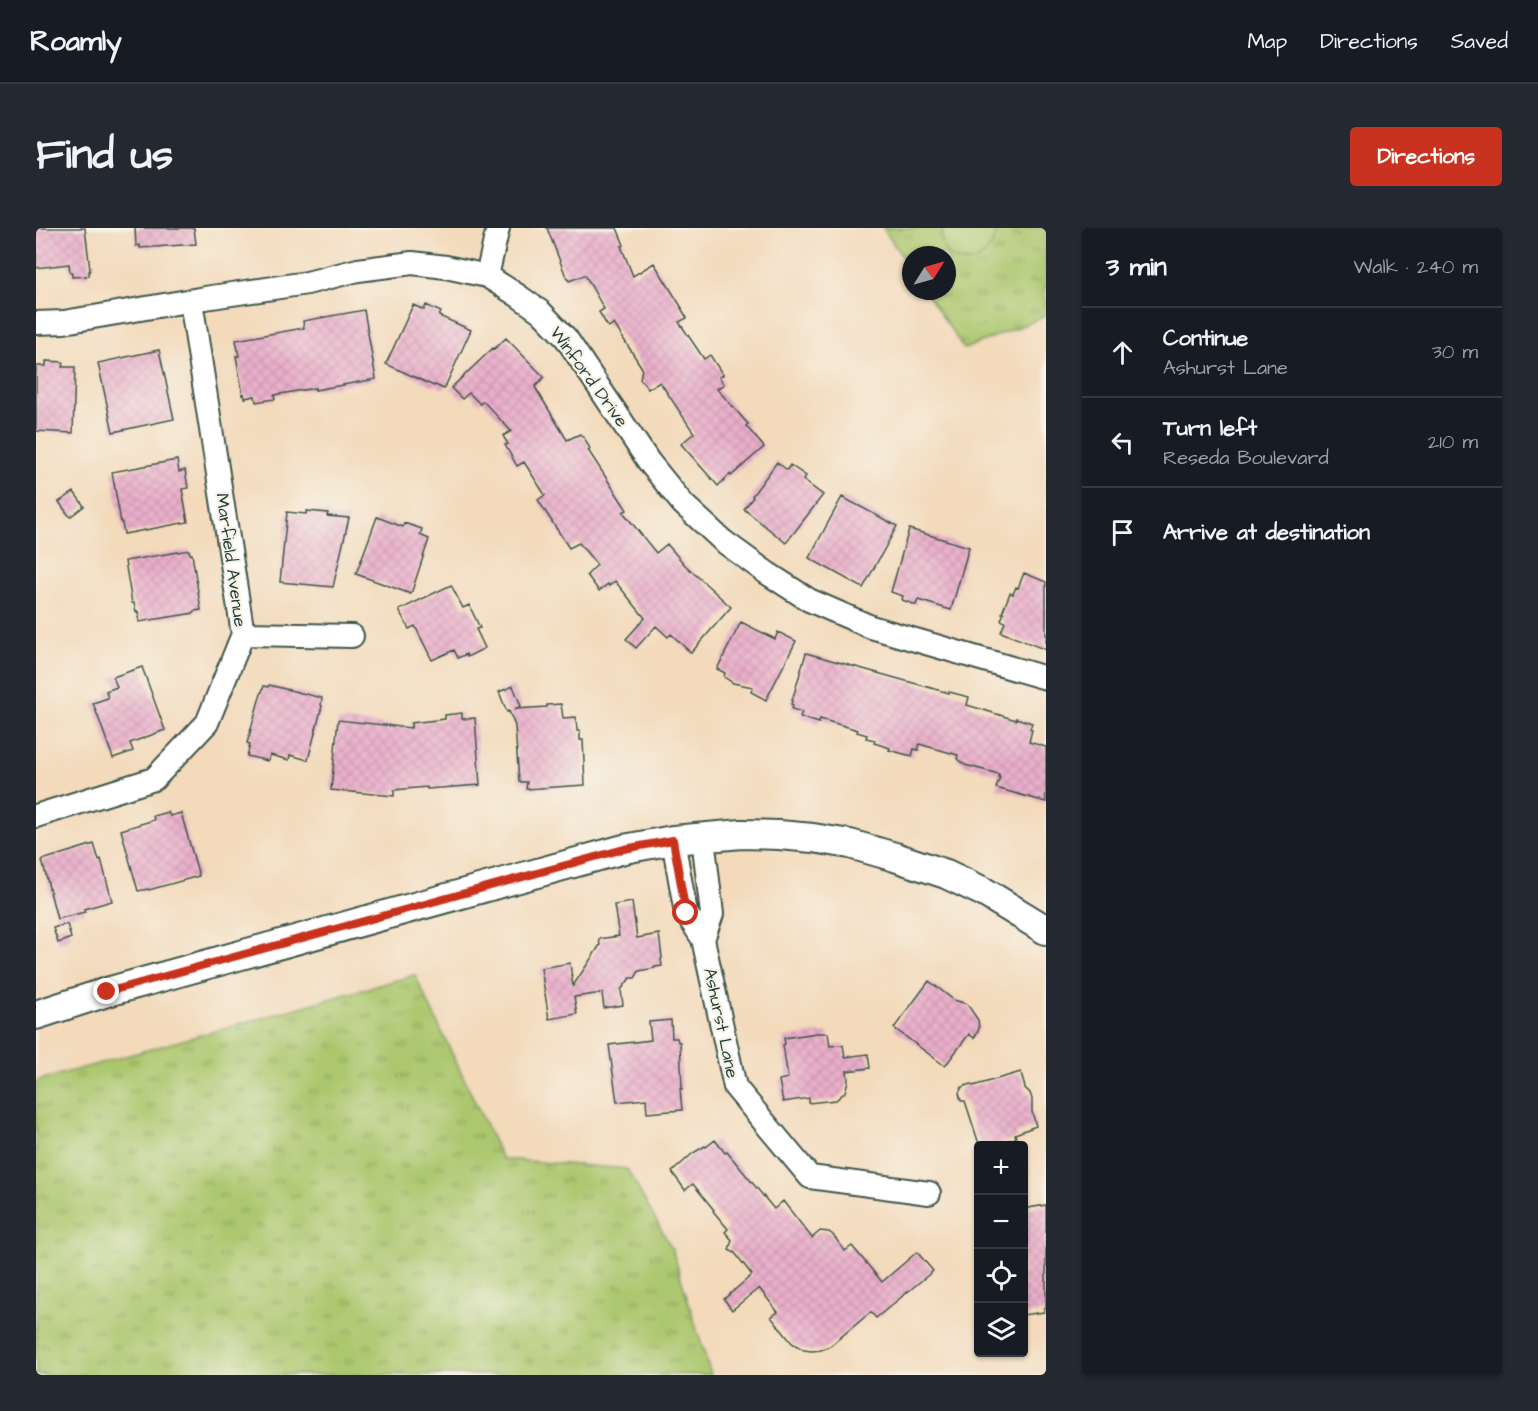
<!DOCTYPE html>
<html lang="en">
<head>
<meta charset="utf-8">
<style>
  :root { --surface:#171b24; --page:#242831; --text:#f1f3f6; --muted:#9ea1a6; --line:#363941; --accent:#c8321e }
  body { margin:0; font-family:"Architects Daughter",sans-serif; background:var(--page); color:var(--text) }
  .controls { position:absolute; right:18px; bottom:18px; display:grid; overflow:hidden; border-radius:6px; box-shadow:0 2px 4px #0004 }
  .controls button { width:54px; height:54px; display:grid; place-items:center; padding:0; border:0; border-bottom:2px solid var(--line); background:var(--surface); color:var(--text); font:30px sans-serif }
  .compass { position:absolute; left:866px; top:18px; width:54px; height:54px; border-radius:50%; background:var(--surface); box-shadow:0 2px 4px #0004; rotate:53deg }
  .stop { position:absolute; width:18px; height:18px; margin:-14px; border:4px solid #c8321e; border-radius:50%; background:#fff }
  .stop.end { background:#c8321e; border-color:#fff; box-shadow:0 2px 6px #0008 }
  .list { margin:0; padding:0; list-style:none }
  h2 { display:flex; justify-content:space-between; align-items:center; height:78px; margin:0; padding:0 24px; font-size:26px }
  h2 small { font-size:20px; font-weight:400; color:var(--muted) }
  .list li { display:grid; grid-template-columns:39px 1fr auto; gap:18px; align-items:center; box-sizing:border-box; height:90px; padding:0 24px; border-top:2px solid var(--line) }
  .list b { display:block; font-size:22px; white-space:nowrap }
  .list p { margin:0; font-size:20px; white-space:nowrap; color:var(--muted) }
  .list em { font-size:20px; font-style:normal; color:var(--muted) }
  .icon { flex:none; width:33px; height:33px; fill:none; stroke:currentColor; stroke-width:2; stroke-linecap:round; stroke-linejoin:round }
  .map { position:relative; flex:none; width:1010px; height:1147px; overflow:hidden; border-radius:6px }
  header { display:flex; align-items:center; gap:36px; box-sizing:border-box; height:84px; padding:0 30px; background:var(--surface); border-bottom:2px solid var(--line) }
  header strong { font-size:28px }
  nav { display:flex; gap:33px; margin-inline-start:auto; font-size:21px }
  .intro { display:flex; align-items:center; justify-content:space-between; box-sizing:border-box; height:144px; padding:0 36px }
  h1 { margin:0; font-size:42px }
  .button { padding:15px 27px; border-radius:6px; background:var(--accent); color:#fff; font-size:21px; font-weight:700 }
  main { display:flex; gap:36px; padding:0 36px }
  aside { flex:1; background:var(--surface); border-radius:6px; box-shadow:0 2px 4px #0004 }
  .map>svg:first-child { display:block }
  .grass { fill:url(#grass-tufts); stroke:#668251; stroke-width:1.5 }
  .pitch { fill:#acc76e; stroke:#668251; stroke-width:1.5 }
  .building { fill:url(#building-cross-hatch) }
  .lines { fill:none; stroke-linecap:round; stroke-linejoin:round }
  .minor-casing { stroke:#3f5548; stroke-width:26 }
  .major-casing { stroke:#3f5548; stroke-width:32 }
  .minor { stroke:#fff; stroke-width:22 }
  .major { stroke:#fff; stroke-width:28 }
  .route { stroke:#c8321e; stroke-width:8 }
  .labels { text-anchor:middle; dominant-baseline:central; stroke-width:4.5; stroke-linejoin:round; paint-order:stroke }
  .street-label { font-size:18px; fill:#1f3d34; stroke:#f7f3e8 }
</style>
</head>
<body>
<header>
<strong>Roamly</strong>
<nav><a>Map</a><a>Directions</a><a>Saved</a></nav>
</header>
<div class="intro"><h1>Find us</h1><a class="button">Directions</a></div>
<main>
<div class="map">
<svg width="1010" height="1147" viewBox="0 0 1010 1147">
  <defs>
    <pattern id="grass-tufts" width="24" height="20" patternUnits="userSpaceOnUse" patternTransform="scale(1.5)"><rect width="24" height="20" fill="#acc76e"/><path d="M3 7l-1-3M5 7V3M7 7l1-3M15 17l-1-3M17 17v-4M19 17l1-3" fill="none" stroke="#8ba35b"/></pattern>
    <pattern id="building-cross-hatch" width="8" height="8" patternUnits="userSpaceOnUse" patternTransform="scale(1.5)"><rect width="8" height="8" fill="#eaafca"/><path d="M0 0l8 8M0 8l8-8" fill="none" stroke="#c897ae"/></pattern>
  </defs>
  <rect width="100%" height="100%" fill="#f7f3e8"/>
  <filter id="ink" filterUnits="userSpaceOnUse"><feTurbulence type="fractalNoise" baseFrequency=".0167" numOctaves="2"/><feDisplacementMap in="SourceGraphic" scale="12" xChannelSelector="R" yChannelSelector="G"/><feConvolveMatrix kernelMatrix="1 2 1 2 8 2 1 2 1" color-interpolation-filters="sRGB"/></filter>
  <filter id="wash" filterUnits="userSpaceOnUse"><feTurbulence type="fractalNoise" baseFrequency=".008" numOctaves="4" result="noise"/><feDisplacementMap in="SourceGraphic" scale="24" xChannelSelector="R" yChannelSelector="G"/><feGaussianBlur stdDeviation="1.35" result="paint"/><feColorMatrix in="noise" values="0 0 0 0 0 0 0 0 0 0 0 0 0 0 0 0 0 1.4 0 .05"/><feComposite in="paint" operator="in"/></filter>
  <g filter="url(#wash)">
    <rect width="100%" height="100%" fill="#f3dabb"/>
    <path class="grass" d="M847 0H1010V88L928 121 889 63H911V27H875V42Z
      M379 747 466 931 591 941 636 1021 675 1147H0V853Z"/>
    <path class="pitch" d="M907 0H962C959 11 953 26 942 31 927 39 908 30 906 14 905 8 905 5 907 0Z"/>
    <g id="blocks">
      <path class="building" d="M0 0H49L54 42 53 43V48L36 49V45H34L33 36 0 40Z
        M99 0H158L160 16 104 20V17L100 18Z
        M511 0H581L588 17 585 18 597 48 618 35 646 80H645L651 90 643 94 668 131 674 127 687 147 683 149 688 156 681 161 712 196 710 198 728 219 695 248 694 246 682 258 645 216 658 205 624 154 612 161 604 151 606 140 578 96 572 99 563 84 568 81 549 47 533 53 532 50 531 51Z
        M377 77 388 82 390 77 405 84 403 88 435 102 408 161 399 157 398 158 350 136Z
        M328 82 340 151 279 162V160L238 167 239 171 220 174 219 168 209 170 208 166 207 167 200 128H203L200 112 268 100 267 93Z
        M470 110 508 149 499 159 531 212 544 206 546 209H548L554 221 552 222 591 282 587 284 620 325 631 316 649 337 695 379 655 425 635 406 632 409 620 398 600 420 590 411 609 390 579 353 573 358 572 356 563 363 551 347 561 337 543 315 533 320 502 272 509 267 488 234 481 238 469 217 472 216 467 208 475 203 447 173 444 176 433 165 426 171 415 160 457 120 458 121Z
        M123 122 138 191 77 204 62 135Z
        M10 133 27 134 26 139H39L37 205 0 203V138H10Z
        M141 232 143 244 149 242 152 260 146 261 152 294 88 306 86 295H85L76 244Z
        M741 234 751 242 754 237 770 248 767 252 787 267 750 315 708 281 717 269 716 268Z
        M38 264 48 278 34 289 23 274Z
        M806 269 861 298 827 360 773 330Z
        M271 283 292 285 291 288 313 290 297 359 244 354 251 284 270 286Z
        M341 289 367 299 368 295 386 301 384 307 393 311 375 366 320 346Z
        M873 301 933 319 915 382 882 372 880 377 866 372 867 368 855 364Z
        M153 322 154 326H156L165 382 158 383V385L103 394 102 383 100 384 98 375H96L89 333Z
        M988 345 1010 354V422L965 404 969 394 965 392 968 385H966L974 365 977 366 980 359 982 360Z
        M415 357 427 380 433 377 444 400 440 401 449 420 431 429 430 426 422 430 418 422 396 432 379 398 373 401 363 382Z
        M705 394 739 411 742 404 760 413 730 472 715 464 717 459 697 455 688 449 689 445 681 441Z
        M770 425 913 465V464L933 469 931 477 980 492V490L996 495 994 501 996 502 993 514 1010 519V574L960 560 964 549H962L963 546 929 537 921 531 922 527 883 516 882 522 878 521 876 528 853 522 854 520 838 515 839 512 830 510 831 507 821 504 822 502 784 491 783 495 764 489 766 484 756 481 757 477 755 476Z
        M106 439 129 502 94 515 97 523 77 530 57 475 72 470 70 463 81 459 77 449Z
        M233 457 286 470 285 477 286 478 272 532 254 527 253 532 234 527 232 533 211 528 214 516 211 515 223 472 228 458 232 459Z
        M477 458 485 478 479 481 511 479V477L525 476 527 490 540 489 541 503H544V512H547L549 557 490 561 491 554H483L479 498 473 483 471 484 463 464Z
        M426 485V491L439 490 444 557 391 561V559L358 562V568L295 562 302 492 375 500V495L409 491V487Z
        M132 584 134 588 145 585 163 648 113 662 112 661 102 663 85 602 118 592 117 588Z
        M58 616 63 632 65 631 76 673 48 681 49 684 21 691 6 632Z
        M596 674 601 710 623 706 626 730 625 731 626 738 619 739V740L603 743 599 750H594L585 762 587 777 568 780 566 765 538 769 541 786 513 791 505 740 534 735 537 758 564 717 563 711 583 708 578 677Z
        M31 696 35 710 22 715 17 700Z
        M893 753 918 772 931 776 942 792 943 801 938 810 933 806 909 838 858 800Z
        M635 792 636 810H641L642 814H644L646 861H644L646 882 611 885 610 871 581 874 573 817 615 812 613 794Z
        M781 805H792L794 818 807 817 809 829 832 826 834 840 811 843 812 853 809 864 800 872 773 875V870L747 874 743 852 752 850 747 817 749 816 748 810Z
        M985 844 989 860 994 865 996 871V884L1000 898 979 906 980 910 956 918H952L951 914 943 916 929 873H925L923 865 926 859 934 856 937 858Z
        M679 912 689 925 691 924 738 981 747 973 776 1010 784 1003 793 1004 797 1007 809 1023 816 1018 846 1054 881 1024 897 1043 840 1090 835 1084 794 1118 785 1122 776 1123 768 1122 756 1115 735 1089 742 1084 723 1060 696 1082 688 1071 716 1047 699 1025 693 1022 696 1012 689 1004 692 1001 677 983 678 982 657 956 649 962 636 944 657 925 669 918 670 919Z
        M1010 977V1080H1008V1084L987 1087V981Z"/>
    </g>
  </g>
  <g filter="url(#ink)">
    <use href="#blocks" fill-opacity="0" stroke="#3f5548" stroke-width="1.5"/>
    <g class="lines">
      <g class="minor-casing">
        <path id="minor" d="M451 48 462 0
          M0 95 28 94 169 70 271 55 322 42 376 35 410 39 451 48 481 67 505 84 530 110 613 234 647 276 687 313 731 345 773 372 835 399 1010 450
          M207 406 316 408
          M0 588 118 551 171 495 207 406 155 73
          M637 612 650 685 667 711 676 686 667 610
          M667 711 699 859 774 949 893 965"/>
      </g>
      <g class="major-casing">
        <path id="major" d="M0 787 71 764 588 621 637 612 706 606 743 607 777 610 814 616 859 629 910 646 948 664 1010 702"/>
      </g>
      <use href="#minor" class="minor"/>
      <use href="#major" class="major"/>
    </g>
  </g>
  <g class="lines" filter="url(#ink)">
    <path class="route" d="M71 764 588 621 637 612 650 685"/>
  </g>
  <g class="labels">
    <g class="street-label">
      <text transform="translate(553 149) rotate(54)">Winford Drive</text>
      <text transform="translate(195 332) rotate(82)">Marfield Avenue</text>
      <text transform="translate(685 795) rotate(78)">Ashurst Lane</text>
    </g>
  </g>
</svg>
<div class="controls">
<button>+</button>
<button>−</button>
<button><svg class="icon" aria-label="locate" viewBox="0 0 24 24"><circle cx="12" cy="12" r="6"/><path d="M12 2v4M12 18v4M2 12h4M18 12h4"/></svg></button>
<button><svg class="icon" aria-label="layers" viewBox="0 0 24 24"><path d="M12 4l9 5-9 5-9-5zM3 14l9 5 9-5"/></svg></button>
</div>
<svg class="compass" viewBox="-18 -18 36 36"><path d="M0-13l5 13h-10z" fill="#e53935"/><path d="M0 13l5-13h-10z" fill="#9ea1a6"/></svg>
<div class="stop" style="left:650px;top:685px"></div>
<div class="stop end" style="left:71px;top:764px"></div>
</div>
<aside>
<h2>3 min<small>Walk · 240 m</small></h2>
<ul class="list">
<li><svg class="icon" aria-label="ahead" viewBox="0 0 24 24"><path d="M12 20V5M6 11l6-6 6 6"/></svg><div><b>Continue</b><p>Ashurst Lane</p></div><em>30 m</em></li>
<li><svg class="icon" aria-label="left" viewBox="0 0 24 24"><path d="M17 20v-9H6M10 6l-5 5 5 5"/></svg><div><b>Turn left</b><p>Reseda Boulevard</p></div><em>210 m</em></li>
<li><svg class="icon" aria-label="arrive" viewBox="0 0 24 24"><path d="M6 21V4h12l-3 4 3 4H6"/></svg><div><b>Arrive at destination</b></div></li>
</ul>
</aside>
</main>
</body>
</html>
